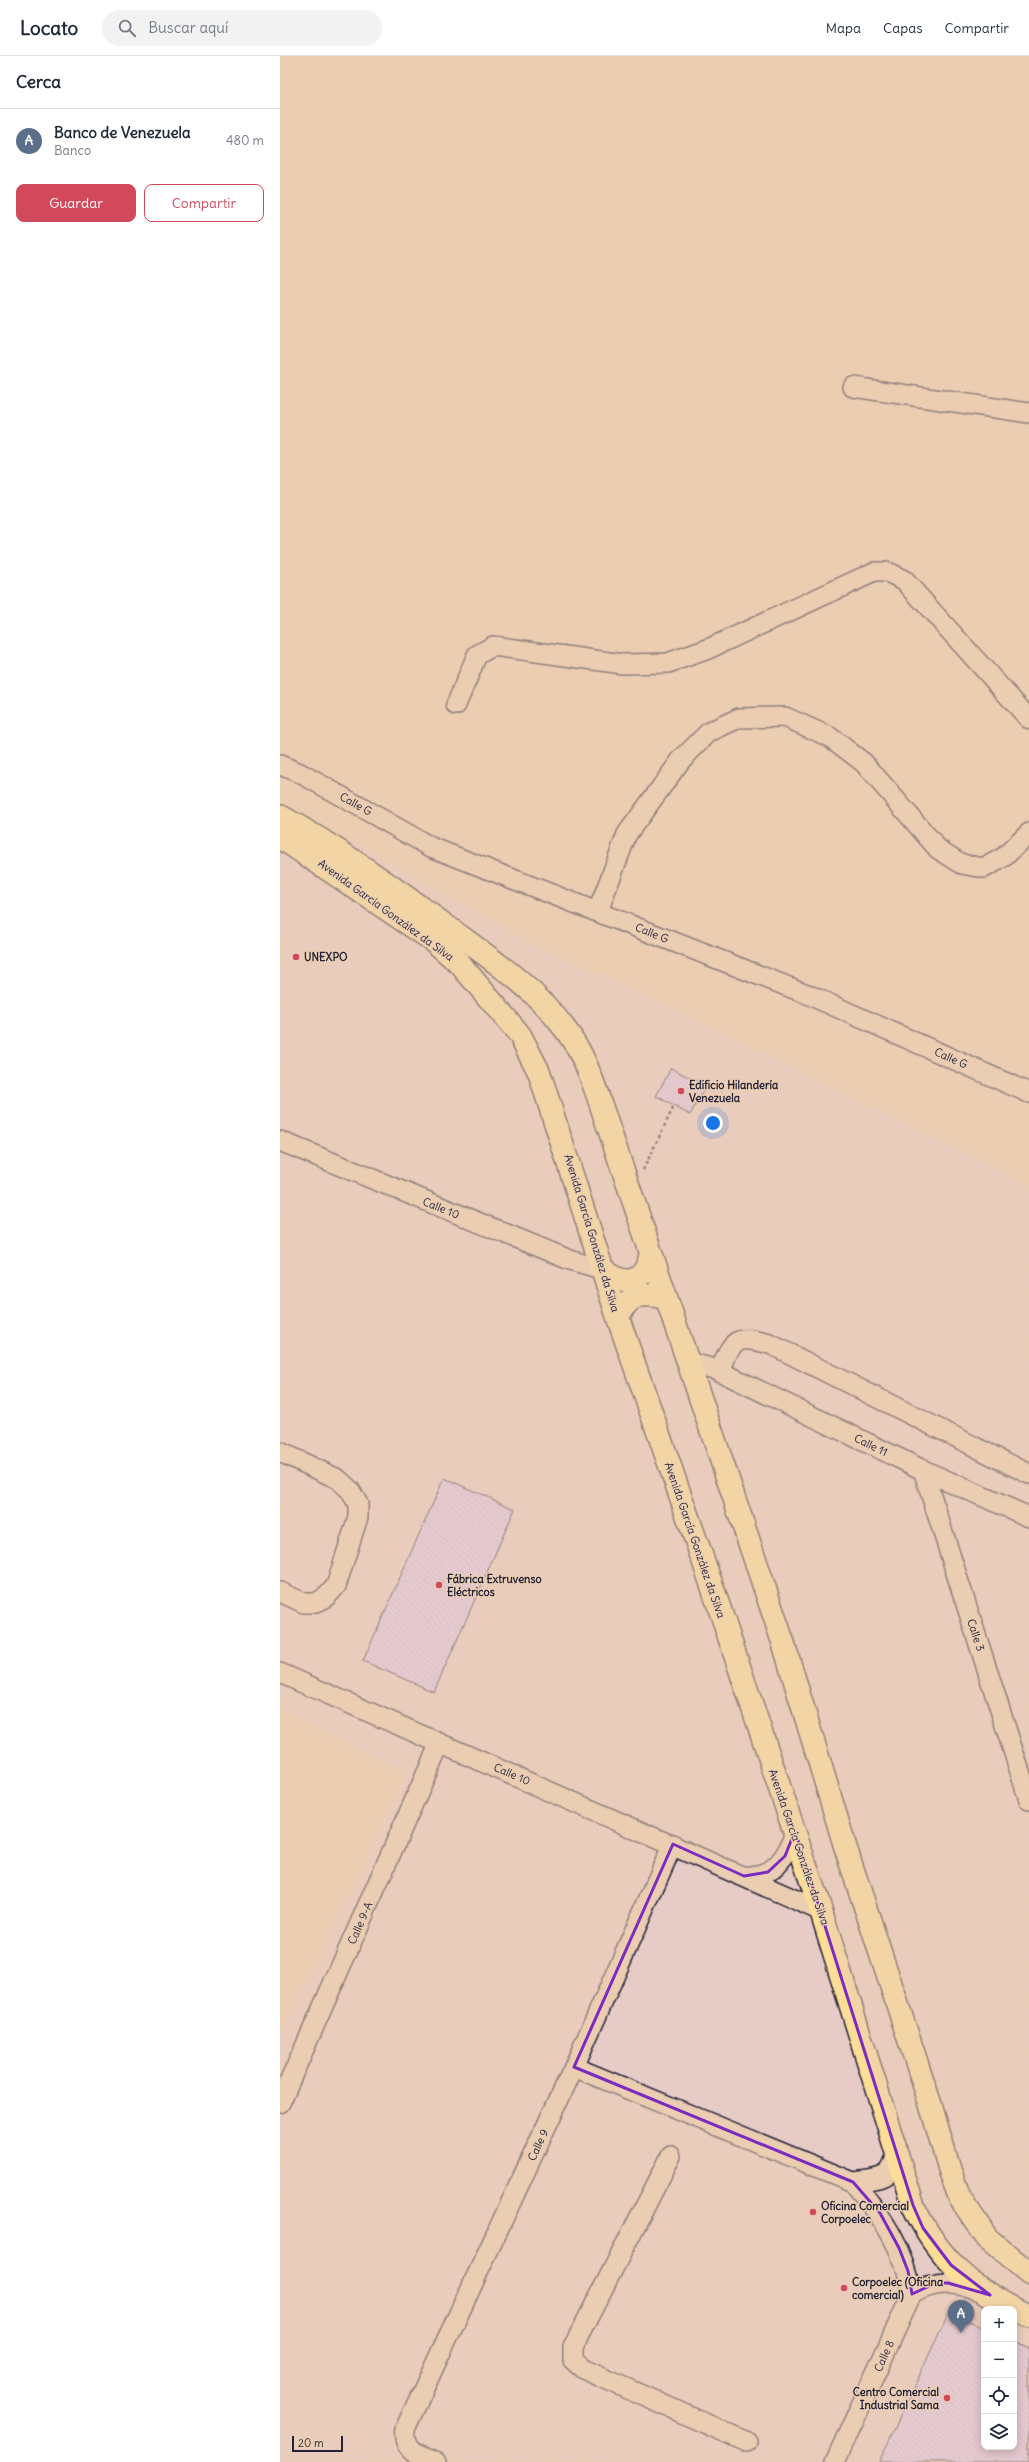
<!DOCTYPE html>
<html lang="es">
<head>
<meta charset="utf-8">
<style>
  :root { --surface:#fff; --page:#f2f2f3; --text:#1f2937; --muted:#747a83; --line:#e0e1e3; --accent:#d1495b }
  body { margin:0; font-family:Delius,sans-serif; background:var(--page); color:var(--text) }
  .controls { position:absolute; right:12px; bottom:12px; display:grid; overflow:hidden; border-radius:8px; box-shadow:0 2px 10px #0003 }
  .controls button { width:36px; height:36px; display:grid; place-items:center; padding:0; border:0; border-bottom:1px solid var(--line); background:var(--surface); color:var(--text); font:20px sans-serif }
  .scale { position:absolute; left:12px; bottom:10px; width:51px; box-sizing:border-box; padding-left:4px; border:2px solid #22223b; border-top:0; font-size:11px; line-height:14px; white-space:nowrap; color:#22223b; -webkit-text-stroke:3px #ebceb2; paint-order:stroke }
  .you { position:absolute; left:433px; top:1067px; width:14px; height:14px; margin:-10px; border:3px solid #fff; border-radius:50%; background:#1a73e8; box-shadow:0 0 0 6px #1a73e833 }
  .badge { display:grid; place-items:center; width:26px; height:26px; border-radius:50%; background:var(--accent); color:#fff; font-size:13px; font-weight:700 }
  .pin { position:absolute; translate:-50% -33px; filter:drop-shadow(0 1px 2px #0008) }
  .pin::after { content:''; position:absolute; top:21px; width:14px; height:12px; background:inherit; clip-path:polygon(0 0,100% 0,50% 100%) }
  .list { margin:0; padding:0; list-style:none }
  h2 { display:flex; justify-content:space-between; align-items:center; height:52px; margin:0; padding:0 16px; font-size:17px }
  h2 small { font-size:13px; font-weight:400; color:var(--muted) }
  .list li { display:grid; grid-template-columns:26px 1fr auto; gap:12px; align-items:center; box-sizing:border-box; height:64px; padding:0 16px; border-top:1px solid var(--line) }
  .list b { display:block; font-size:15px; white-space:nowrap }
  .list p { margin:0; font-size:13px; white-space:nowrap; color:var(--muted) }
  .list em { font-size:13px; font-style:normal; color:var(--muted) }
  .actions { display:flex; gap:8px; padding:12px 16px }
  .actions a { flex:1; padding:9px 0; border:1px solid var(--accent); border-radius:8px; text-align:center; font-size:14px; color:var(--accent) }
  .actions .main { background:var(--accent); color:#fff }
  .icon { flex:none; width:22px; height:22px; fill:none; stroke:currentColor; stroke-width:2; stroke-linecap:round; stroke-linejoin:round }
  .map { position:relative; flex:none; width:749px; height:2406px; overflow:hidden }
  header { display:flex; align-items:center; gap:24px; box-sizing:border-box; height:56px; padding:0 20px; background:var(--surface); border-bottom:1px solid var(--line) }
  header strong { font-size:19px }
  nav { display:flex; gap:22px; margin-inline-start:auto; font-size:14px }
  .search { width:280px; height:36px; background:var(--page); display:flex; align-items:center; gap:10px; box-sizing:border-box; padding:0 14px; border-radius:22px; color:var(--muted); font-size:15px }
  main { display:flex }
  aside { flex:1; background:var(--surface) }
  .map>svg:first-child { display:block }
  .built { fill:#e7cbc6; fill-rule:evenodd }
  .building { fill:url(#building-back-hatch); stroke:#22223b }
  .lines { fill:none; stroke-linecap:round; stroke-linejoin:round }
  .minor-casing { stroke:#22223b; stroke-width:22 }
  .major-casing { stroke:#22223b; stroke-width:25 }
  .path { stroke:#22223b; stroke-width:2.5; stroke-dasharray:3 3; stroke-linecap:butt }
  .minor { stroke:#ebceb2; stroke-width:19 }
  .major { stroke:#fdde96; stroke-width:22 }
  .marked { fill:none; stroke:#7b2cbf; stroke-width:3; stroke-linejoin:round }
  .poi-dot { fill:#d1495b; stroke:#ebceb2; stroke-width:1.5 }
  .labels { text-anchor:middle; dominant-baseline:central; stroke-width:3; stroke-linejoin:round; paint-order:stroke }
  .street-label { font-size:11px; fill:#22223b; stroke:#ebceb2 }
  .poi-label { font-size:11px; font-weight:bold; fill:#22223b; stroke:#ebceb2; text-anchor:start }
</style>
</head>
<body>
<header>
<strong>Locato</strong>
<div class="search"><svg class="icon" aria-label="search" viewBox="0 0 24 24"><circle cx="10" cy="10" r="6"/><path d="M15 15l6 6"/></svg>Buscar aquí</div>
<nav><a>Mapa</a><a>Capas</a><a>Compartir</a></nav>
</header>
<main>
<aside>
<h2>Cerca<small></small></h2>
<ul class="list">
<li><span class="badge" style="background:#5c6f8a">A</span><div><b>Banco de Venezuela</b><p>Banco</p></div><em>480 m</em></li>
</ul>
<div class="actions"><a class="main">Guardar</a><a>Compartir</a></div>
</aside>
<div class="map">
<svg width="749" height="2406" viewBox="0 0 749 2406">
  <defs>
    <pattern id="building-back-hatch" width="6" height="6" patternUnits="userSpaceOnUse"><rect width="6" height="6" fill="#dec4f3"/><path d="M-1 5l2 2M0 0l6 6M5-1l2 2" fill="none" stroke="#bea8d1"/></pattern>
  </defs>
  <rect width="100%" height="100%" fill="#ebceb2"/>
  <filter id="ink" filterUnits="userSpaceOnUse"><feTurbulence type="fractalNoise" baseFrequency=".025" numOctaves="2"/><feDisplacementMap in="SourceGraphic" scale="8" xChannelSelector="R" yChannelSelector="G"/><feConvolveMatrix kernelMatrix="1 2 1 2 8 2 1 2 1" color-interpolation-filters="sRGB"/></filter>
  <g filter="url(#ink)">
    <path class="built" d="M0 782 54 817 71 784 253 888 391 951 749 1129V2406H0V1979L127 1718 0 1654ZM704 2253H734V2391H704Z"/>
    <path class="building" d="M391 1012 426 1030 410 1059 376 1040Z
      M164 1422 235 1453 154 1636 83 1605Z
      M669 2256 704 2272V2391H734V2285L749 2292V2406H599Z"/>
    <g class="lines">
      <g class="minor-casing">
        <path id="minor" d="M573 331 749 357
          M176 649 197 599 213 590 343 608 388 607 428 593 594 516H607L624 524 749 663
          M0 709 20 717 151 791 527 938 749 1037
          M318 855 347 778 401 704 429 676 459 662 505 661 550 681 584 707 658 793 682 808 704 812 724 801 749 777
          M0 1085 290 1204 324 1214
          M407 1306 435 1313 643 1414 749 1461
          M440 1316C452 1282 456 1279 490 1288L749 1418
          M0 1396 58 1423 70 1434 78 1448V1461L56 1530 47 1540 36 1547H24L0 1536
          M643 1414 749 1744
          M0 1617 541 1855
          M464 1820C492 1822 508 1801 515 1775
          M294 2011 573 2126
          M0 2047 160 1687
          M616 2092C615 2124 600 2122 573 2126 602 2160 625 2193 632 2238
          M391 2100 293 2291V2304L303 2313 467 2386
          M632 2238C657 2224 678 2226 705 2237
          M156 2406C139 2400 122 2394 125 2373L294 2011 393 1788
          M555 2406 632 2238"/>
      </g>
      <g class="major-casing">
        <path id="major" d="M0 760C60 793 114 832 169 872 210 902 255 932 285 973 306 1000 315 1032 326 1064L504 1589 565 1790 650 2047 670 2115 680 2142 707 2182 749 2217
          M0 781 155 886 180 908 240 979 259 1016 338 1262 431 1527 541 1855 633 2149C657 2202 695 2236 749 2260
          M324 1214C348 1233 365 1225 371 1197
          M338 1262C348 1238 362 1236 386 1242"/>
      </g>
      <path class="path" d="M363 1114 394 1050"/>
      <use href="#minor" class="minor"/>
      <use href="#major" class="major"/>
    </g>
  </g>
  <path d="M0 0H749V2406H0ZM515 1775 633 2149 643 2172 671 2209 710 2239 668 2227H656L632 2238 628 2215 619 2192 600 2157 573 2126 294 2011 393 1788 464 1820 488 1816 505 1800Z" fill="#ebceb2" fill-opacity=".55" fill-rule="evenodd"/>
  <path class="marked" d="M515 1775 633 2149 643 2172 671 2209 710 2239 668 2227H656L632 2238 628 2215 619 2192 600 2157 573 2126 294 2011 393 1788 464 1820 488 1816 505 1800Z"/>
  <g class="poi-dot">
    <circle cx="16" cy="901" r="4"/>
    <circle cx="401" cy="1035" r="4"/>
    <circle cx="159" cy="1529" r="4"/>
    <circle cx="533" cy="2156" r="4"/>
    <circle cx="564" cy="2232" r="4"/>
    <circle cx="667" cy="2342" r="4"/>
  </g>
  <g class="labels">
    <g class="street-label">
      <text transform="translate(76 748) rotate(29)">Calle G</text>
      <text transform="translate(106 854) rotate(36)">Avenida García González da Silva</text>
      <text transform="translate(372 877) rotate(22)">Calle G</text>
      <text transform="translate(671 1002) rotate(24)">Calle G</text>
      <text transform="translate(161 1152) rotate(22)">Calle 10</text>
      <text transform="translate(312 1177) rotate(73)">Avenida García González da Silva</text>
      <text transform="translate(591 1389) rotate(26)">Calle 11</text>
      <text transform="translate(415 1484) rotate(71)">Avenida García González da Silva</text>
      <text transform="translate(696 1579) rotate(72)">Calle 3</text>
      <text transform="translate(232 1718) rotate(23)">Calle 10</text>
      <text transform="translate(519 1791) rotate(71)">Avenida García González da Silva</text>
      <text transform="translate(80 1867) rotate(-66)">Calle 9-A</text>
      <text transform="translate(258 2089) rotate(-65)">Calle 9</text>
      <text transform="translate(604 2300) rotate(-66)">Calle 8</text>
    </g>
    <g class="poi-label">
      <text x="24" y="901">UNEXPO</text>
      <text x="409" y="1029">Edificio Hilandería<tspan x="409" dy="13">Venezuela</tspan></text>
      <text x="167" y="1523">Fábrica Extruvenso<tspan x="167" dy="13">Eléctricos</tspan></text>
      <text x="541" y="2150">Oficina Comercial<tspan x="541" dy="13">Corpoelec</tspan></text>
      <text x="572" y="2226">Corpoelec (Oficina<tspan x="572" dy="13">comercial)</tspan></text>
      <text x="659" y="2336" text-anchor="end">Centro Comercial<tspan x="659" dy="13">Industrial Sama</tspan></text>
    </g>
  </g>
</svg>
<div class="controls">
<button>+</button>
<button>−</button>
<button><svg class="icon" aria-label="locate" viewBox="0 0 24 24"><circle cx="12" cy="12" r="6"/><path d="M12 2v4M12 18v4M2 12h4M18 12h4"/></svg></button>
<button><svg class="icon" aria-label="layers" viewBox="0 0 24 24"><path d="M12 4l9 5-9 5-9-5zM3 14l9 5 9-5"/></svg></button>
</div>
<div class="scale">20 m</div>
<div class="you"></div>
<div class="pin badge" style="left:681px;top:2277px;background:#5c6f8a">A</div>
</div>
</main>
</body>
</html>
